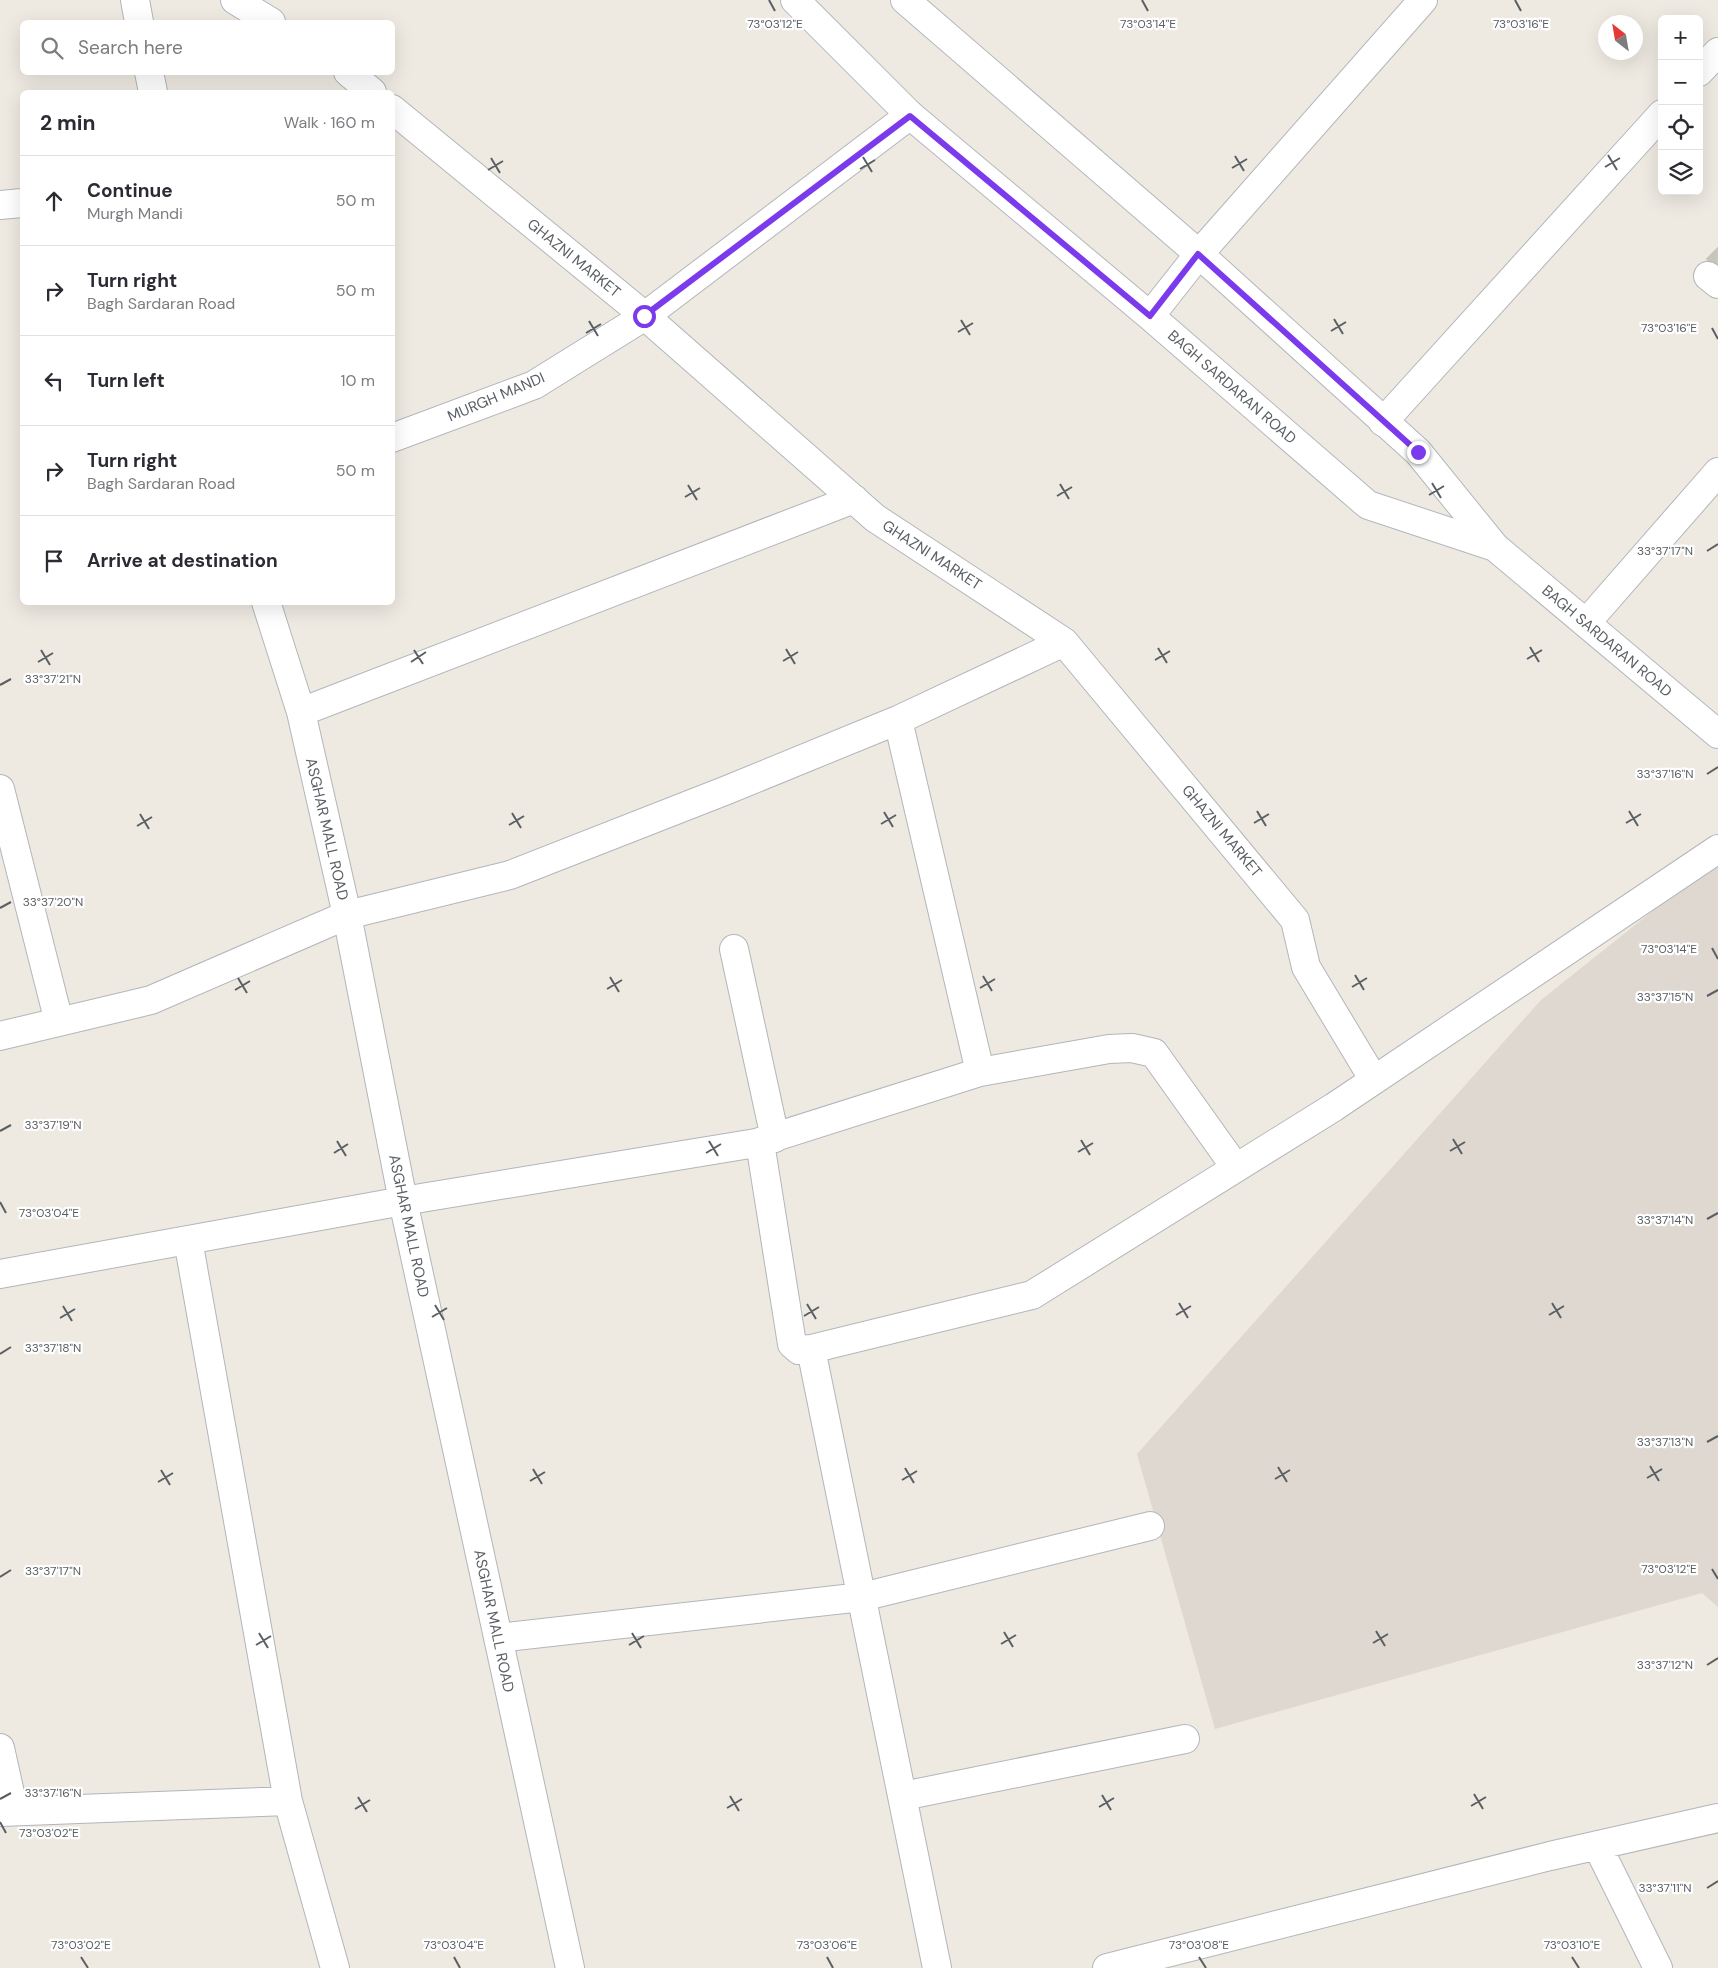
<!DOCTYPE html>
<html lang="en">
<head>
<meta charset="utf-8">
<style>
  :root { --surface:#fff; --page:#f7f7f7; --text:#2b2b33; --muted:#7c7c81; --line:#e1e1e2 }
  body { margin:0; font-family:"DM Sans",sans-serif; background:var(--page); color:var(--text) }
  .controls { position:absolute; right:15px; top:15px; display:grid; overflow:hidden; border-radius:8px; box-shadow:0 5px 20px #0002 }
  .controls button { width:45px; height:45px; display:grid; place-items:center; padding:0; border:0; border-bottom:1px solid var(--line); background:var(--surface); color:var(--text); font:25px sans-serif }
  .compass { position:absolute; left:1598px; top:15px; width:45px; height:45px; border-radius:50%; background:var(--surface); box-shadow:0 5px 20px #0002; rotate:329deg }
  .stop { position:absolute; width:15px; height:15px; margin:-11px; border:4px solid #7c3aed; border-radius:50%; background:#fff }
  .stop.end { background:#7c3aed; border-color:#fff; box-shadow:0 1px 5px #0008 }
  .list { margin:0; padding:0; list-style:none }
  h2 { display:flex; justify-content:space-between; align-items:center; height:65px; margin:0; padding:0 20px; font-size:21px }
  h2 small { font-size:16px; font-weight:400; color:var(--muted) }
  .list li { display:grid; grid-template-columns:32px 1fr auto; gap:15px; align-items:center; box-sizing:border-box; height:90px; padding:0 20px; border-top:1px solid var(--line) }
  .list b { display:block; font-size:19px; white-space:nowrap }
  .list p { margin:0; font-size:16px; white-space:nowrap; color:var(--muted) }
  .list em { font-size:16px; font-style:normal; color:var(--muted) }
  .icon { flex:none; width:28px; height:28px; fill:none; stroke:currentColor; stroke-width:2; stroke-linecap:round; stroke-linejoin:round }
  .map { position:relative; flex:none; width:1718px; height:1968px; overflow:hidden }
  .search { position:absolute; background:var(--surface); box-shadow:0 5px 20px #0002; left:20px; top:20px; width:375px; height:55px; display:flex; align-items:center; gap:12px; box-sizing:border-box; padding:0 18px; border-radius:8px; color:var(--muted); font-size:19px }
  .panel { position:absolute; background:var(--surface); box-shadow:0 5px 20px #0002; left:20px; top:90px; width:375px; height:515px; border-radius:8px }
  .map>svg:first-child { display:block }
  .education { fill:#ded8d0 }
  .building { fill:#c9c4be; stroke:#d3cabf }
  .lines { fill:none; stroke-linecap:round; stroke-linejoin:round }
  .minor-casing { stroke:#b2b6ba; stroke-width:30 }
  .secondary-casing { stroke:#b3b8bd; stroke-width:30 }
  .minor { stroke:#fff; stroke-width:28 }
  .secondary { stroke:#fff; stroke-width:28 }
  .route { stroke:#7c3aed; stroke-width:6 }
  .ticks { fill:none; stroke:#5a5f64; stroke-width:2 }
  .labels { text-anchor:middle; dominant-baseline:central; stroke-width:4.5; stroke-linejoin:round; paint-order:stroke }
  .street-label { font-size:15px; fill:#5a5f64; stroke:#fff }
  .ticks-label { font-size:12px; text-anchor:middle; fill:#5a5f64; stroke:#fff; stroke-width:4.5; stroke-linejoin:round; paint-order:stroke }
</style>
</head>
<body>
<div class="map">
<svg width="1718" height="1968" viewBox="0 0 1718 1968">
  <rect width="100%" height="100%" fill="#eee9e1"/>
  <path class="education" d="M1718 859V1607L1702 1593 1215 1729 1137 1454 1541 1000Z"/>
  <path class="building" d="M1718 247V270L1706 259Z"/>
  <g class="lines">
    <g class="minor-casing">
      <path id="minor" d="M135 0 139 22
        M235 0 271 22
        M149 72 153 92
        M348 72 372 92
        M1699 72 1718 52
        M392 109 645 316 875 518 1064 642 1295 920 1306 967 1374 1080
        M0 205 22 203
        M1199 254 1423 0
        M1708 276 1718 284
        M1383 422 1662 114
        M392 438 534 385 645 316 910 115
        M266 602 301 712 347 915 403 1201 570 1968
        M1586 623 1718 472
        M301 712 854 499
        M898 720 980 1072
        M0 789 59 1022
        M734 949 775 1138
        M0 1036 151 1000 347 915 510 875 727 790 898 720 1064 642
        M756 1143 761 1149 792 1344 799 1350 811 1349 1032 1295 1334 1107 1718 849
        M188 1240 288 1801 335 1968
        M0 1274 403 1201 756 1143 980 1072 1109 1049 1132 1048 1154 1053 1236 1168
        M811 1349 937 1968
        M498 1638 862 1597 1150 1526
        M0 1748 14 1811
        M903 1796 1185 1739
        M0 1812 288 1801
        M1597 1845 1658 1968
        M1107 1968 1550 1856 1718 1818"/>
    </g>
    <g class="secondary-casing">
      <path id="secondary" d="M795 0 910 115 1150 316 1368 505 1495 547
        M905 0 1199 254 1418 452 1495 547 1718 734
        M1150 316 1199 254"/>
    </g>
    <use href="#minor" class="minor"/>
    <use href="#secondary" class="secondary"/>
  </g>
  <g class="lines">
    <path class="route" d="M644 316 910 116 1150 316 1198 254 1418 452"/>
  </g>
  <path class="ticks" d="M769 0 775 11M1142 0 1148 11M1515 0 1521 11M1608 155 1617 170M1235 156 1244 171M863 157 872 172M491 158 500 173M1605 167 1620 158M1232 168 1247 159M860 169 875 160M488 170 503 161M1334 319 1343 334M961 320 970 335M589 321 598 336M1712 328 1718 339M1331 331 1346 322M958 332 973 323M586 333 601 324M1432 483 1441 498M1060 484 1069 499M688 485 697 500M1429 495 1444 486M1057 496 1072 487M685 497 700 488M1707 551 1718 544M1530 647 1539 662M1158 648 1167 663M786 649 795 664M41 650 50 665M414 650 423 664M1527 659 1542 650M1155 660 1170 651M783 661 798 652M38 662 53 653M411 662 426 652M0 685 11 679M1707 774 1718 767M1257 811 1266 826M1629 811 1638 826M884 812 893 827M512 813 521 828M140 814 149 829M1254 823 1269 814M1626 823 1641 814M881 824 896 815M509 825 524 816M137 826 152 817M0 908 11 902M1712 948 1718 959M1355 975 1364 990M983 976 992 991M610 977 619 992M238 978 247 993M1352 987 1367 978M980 988 995 979M607 989 622 980M235 990 250 981M1707 996 1718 990M0 1131 11 1125M1453 1139 1462 1154M1081 1140 1090 1155M337 1141 346 1156M709 1141 718 1156M1450 1151 1465 1142M1078 1152 1093 1143M334 1153 348 1144M706 1153 721 1144M0 1202 6 1213M1707 1219 1718 1213M1179 1303 1188 1318M1552 1303 1561 1318M807 1304 816 1319M435 1305 444 1320M63 1306 72 1321M1176 1315 1191 1306M1549 1315 1564 1306M804 1316 819 1307M432 1317 447 1308M60 1318 75 1309M0 1354 11 1347M1707 1442 1718 1436M1650 1466 1659 1481M1278 1467 1287 1482M905 1468 914 1483M533 1469 542 1484M161 1470 170 1485M1647 1478 1662 1469M1275 1479 1290 1470M902 1480 917 1471M530 1481 545 1472M158 1482 173 1473M1712 1569 1718 1579M0 1577 11 1570M1376 1631 1385 1646M1004 1632 1013 1647M259 1633 268 1648M632 1633 641 1648M1373 1643 1388 1634M1001 1644 1016 1635M256 1645 271 1636M629 1645 644 1636M1707 1665 1718 1658M1474 1794 1483 1809M1102 1795 1111 1810M730 1796 739 1811M358 1797 367 1812M0 1799 11 1793M1471 1806 1486 1797M1099 1807 1114 1798M727 1808 742 1799M355 1809 370 1800M0 1822 6 1833M1707 1888 1718 1881M81 1957 88 1968M454 1957 460 1968M827 1957 833 1968M1199 1957 1206 1968M1572 1957 1579 1968"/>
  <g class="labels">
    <g class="street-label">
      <text transform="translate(574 258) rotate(39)">GHAZNI MARKET</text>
      <text transform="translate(1232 387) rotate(41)">BAGH SARDARAN ROAD</text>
      <text transform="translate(496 397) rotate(-23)">MURGH MANDI</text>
      <text transform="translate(932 555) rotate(33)">GHAZNI MARKET</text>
      <text transform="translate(1607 641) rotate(40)">BAGH SARDARAN ROAD</text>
      <text transform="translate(327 829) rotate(77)">ASGHAR MALL ROAD</text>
      <text transform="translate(1222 831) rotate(50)">GHAZNI MARKET</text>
      <text transform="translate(409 1226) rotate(78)">ASGHAR MALL ROAD</text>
      <text transform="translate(494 1621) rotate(78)">ASGHAR MALL ROAD</text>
    </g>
  </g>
  <g class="ticks-label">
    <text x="775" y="28">73°03'12"E</text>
    <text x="1148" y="28">73°03'14"E</text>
    <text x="1521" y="28">73°03'16"E</text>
    <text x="1669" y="332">73°03'16"E</text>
    <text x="1665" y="555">33°37'17"N</text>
    <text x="53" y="683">33°37'21"N</text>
    <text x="1665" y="778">33°37'16"N</text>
    <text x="53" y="906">33°37'20"N</text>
    <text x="1669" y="953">73°03'14"E</text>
    <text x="1665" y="1001">33°37'15"N</text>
    <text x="53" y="1129">33°37'19"N</text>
    <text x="49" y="1217">73°03'04"E</text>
    <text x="1665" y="1224">33°37'14"N</text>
    <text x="53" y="1352">33°37'18"N</text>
    <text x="1665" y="1446">33°37'13"N</text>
    <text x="1669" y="1573">73°03'12"E</text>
    <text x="53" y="1575">33°37'17"N</text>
    <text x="1665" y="1669">33°37'12"N</text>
    <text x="53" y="1797">33°37'16"N</text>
    <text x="49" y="1837">73°03'02"E</text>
    <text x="1665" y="1892">33°37'11"N</text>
    <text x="81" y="1949">73°03'02"E</text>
    <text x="454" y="1949">73°03'04"E</text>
    <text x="827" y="1949">73°03'06"E</text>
    <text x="1199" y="1949">73°03'08"E</text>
    <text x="1572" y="1949">73°03'10"E</text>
  </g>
</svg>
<div class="controls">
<button>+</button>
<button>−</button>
<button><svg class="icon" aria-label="locate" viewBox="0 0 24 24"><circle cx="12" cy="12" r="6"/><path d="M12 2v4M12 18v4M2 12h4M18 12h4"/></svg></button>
<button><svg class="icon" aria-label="layers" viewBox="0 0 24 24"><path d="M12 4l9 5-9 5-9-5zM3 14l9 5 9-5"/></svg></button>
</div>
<svg class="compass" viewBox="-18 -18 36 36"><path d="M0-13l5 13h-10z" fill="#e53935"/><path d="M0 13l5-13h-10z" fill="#7c7c81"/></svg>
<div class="stop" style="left:644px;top:316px"></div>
<div class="stop end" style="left:1418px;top:452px"></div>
<div class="search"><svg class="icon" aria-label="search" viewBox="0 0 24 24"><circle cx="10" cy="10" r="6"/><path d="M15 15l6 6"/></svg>Search here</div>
<section class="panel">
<h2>2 min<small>Walk · 160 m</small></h2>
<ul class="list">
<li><svg class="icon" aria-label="ahead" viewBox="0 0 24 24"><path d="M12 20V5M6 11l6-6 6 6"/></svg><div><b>Continue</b><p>Murgh Mandi</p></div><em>50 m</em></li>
<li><svg class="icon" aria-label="right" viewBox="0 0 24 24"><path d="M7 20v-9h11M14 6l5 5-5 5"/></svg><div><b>Turn right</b><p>Bagh Sardaran Road</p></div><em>50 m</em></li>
<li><svg class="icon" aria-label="left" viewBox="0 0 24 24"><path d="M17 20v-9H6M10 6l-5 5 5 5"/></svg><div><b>Turn left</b></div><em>10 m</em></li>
<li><svg class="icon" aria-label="right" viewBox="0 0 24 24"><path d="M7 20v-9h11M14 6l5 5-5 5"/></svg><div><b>Turn right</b><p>Bagh Sardaran Road</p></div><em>50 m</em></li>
<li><svg class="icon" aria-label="arrive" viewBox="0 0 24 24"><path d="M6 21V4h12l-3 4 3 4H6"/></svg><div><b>Arrive at destination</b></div></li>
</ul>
</section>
</div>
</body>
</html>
